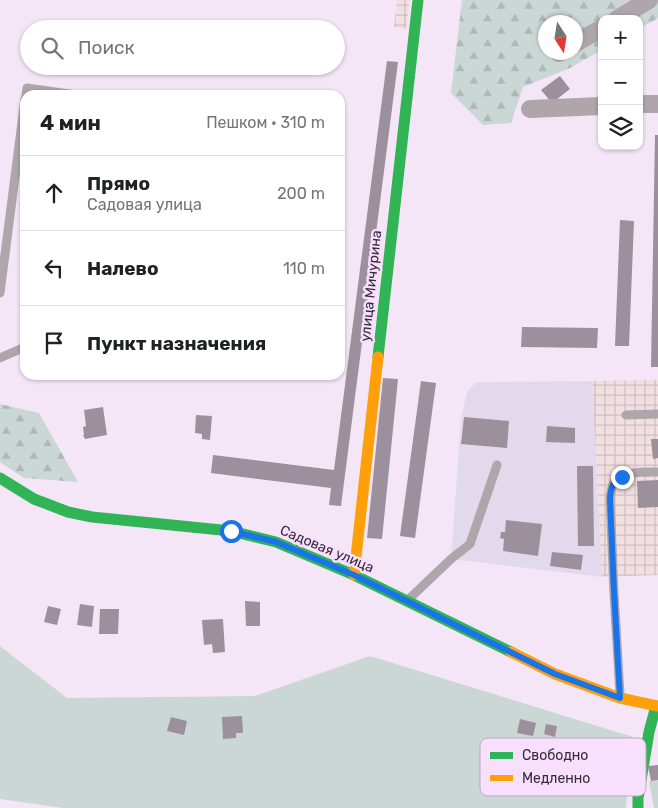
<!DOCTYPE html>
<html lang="ru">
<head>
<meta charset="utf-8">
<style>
  :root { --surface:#fff; --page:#f2f2f2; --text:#202124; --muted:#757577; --line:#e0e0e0 }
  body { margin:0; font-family:Rubik,sans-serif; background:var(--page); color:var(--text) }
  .controls { position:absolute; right:15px; top:15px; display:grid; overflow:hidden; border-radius:10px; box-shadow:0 1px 4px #0004 }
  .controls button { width:45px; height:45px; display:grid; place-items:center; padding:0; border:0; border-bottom:1px solid var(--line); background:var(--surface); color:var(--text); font:25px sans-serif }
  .compass { position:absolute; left:538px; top:15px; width:45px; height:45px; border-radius:50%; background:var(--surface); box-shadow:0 1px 4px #0004; rotate:168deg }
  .stop { position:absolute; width:15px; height:15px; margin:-11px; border:4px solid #1a73e8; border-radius:50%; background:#fff }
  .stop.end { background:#1a73e8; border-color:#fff; box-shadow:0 1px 5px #0008 }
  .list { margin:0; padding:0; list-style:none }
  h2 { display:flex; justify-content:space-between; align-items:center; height:65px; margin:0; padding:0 20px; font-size:21px }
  h2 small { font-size:16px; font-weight:400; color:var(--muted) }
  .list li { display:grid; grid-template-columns:32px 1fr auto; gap:15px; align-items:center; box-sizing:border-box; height:75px; padding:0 20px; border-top:1px solid var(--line) }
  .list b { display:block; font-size:19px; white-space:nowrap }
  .list p { margin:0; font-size:16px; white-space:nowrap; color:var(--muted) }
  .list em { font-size:16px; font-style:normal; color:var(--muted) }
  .icon { flex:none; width:28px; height:28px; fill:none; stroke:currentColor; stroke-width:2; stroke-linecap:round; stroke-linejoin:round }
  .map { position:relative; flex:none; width:658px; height:808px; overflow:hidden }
  .search { position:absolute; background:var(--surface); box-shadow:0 1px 4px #0004; left:20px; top:20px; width:325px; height:55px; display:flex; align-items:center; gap:12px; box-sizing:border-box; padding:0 18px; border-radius:28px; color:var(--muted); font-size:19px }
  .panel { position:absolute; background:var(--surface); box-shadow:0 1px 4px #0004; left:20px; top:90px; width:325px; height:290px; border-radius:15px }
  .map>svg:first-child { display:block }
  .commercial { fill:#e3d9ec }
  .industrial { fill:url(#industrial-grid) }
  .forest { fill:url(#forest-firs); fill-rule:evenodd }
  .garden { fill:#cad7d4 }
  .building { fill:#9b909c }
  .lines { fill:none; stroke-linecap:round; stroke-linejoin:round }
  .lane { stroke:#aea6aa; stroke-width:9 }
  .street { stroke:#aea6aa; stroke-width:18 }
  .fast { stroke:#30b455; stroke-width:11 }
  .slow { stroke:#ff9f0a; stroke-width:11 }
  .route { stroke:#1a73e8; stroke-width:6 }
  .labels { text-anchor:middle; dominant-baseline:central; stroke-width:5; stroke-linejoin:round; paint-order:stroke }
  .street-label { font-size:14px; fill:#352c38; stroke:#f8dffe }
  .key { fill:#f8dffe; stroke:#bea9c3; stroke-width:1 }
  .key-label { font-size:14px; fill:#352c38 }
</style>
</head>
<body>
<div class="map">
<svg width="658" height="808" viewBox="0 0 658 808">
  <defs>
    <pattern id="industrial-grid" width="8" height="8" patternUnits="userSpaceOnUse" patternTransform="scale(1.25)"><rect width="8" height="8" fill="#f2dfe1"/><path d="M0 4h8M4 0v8" fill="none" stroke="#d0c0c2"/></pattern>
    <pattern id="forest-firs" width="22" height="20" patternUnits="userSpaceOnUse" patternTransform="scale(1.25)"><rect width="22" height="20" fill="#cad7d4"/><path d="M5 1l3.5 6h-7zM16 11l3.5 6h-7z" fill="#aeb9b7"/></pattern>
  </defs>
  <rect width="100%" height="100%" fill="#f4e6f7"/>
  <path class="commercial" d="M592 381 602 577 451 559 461 419 467 392 476 382Z"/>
  <path class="industrial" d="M397 0H410L406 29 394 27Z
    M658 380V575L602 577 592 381Z"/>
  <path class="forest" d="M462 0H658V18L639 29V19H602V50L570 68 523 87 511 123 483 125 451 93ZM546 22H576V52H546Z
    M0 404 39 413 78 482 24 478 0 462Z"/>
  <path class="garden" d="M0 646 67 698 255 696 370 656 633 737 626 808H63L0 799Z
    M658 780V808H654L649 781Z"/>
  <path class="building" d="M387 61 398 62 341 506 329 505 331 488 211 473 213 455 334 470Z
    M560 76 570 89 552 103 541 90Z
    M655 135H658V367H651Z
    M620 220 634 221 629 346H615Z
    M24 281H25V312L20 311Z
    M522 327 598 328 597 348 521 347Z
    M383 378 398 379 382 539 367 538Z
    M421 381 436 383 415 538 400 536Z
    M103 407 107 435 85 439 83 435H84L83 427 86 426 84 410Z
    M196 415 212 416 210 440 202 439V434L195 433Z
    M464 417 509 421 507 448 461 444Z
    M547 426 575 428V443L546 442Z
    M651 439H658V458L653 459Z
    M577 466H593L594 546H578Z
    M658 480V507L638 508 637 481Z
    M506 520 542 524 538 556 503 551 504 539 500 538 501 532H505Z
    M552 552 583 555 581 570 550 566Z
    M245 601 260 602V626H246Z
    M80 604 94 606 92 627 77 625Z
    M48 606 61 609 57 625 44 622Z
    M100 609H119L118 634H99Z
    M223 619 225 652 213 653 212 644 204 645 202 620Z
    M242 716 243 733H236V738L223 739 222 717Z
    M171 717 187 721 184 735 167 731Z
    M520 719 536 723 533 736 517 733Z
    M546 724 557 726 555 737 544 734Z
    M658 765V780L651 781 648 766Z"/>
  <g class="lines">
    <path class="lane" d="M26 95 27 88 76 95
      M0 293 25 99
      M0 358 25 347
      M626 415 658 414
      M410 598 451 559 470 544 497 465
      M620 695 614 593 610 498C611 493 611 487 614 482 622 471 646 472 658 472"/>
    <path class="street" d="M617 19 649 0
      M576 43 602 28
      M559 53 560 52
      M639 104H658
      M530 109 602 106"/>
    <path class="fast" d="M378 357 418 0
      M0 478 34 499 68 512 92 517 231 531 276 542 354 575 511 652
      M638 808V798L649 732 656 706"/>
    <path class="slow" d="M354 575 378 357
      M511 652 555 674 620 698 658 706"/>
  </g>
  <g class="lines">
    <path class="route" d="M231 531 276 542 354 575 555 674 620 698 614 592 610 498C611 487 612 483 622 477"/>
  </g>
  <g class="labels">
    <g class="street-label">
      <text transform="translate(371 286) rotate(-84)">улица Мичурина</text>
      <text transform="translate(327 549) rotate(23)">Садовая улица</text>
    </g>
  </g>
  <rect x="480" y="738" width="166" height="58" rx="8" class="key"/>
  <rect x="490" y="752" width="23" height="7" fill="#30b455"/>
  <rect x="490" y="775" width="23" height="6" fill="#ff9f0a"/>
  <g class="key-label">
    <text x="522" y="760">Свободно</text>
    <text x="522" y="783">Медленно</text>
  </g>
</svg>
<div class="controls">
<button>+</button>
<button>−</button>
<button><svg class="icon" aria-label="layers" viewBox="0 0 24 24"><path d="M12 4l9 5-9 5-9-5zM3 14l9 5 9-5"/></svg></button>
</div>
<svg class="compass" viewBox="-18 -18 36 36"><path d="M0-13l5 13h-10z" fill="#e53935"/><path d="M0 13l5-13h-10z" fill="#757577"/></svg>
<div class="stop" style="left:231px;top:531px"></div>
<div class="stop end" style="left:622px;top:477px"></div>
<div class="search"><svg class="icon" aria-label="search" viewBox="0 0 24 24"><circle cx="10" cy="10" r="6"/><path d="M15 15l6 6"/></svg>Поиск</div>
<section class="panel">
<h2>4 мин<small>Пешком · 310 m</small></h2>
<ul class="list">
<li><svg class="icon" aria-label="ahead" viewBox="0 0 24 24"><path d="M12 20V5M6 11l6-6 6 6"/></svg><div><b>Прямо</b><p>Садовая улица</p></div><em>200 m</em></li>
<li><svg class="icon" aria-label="left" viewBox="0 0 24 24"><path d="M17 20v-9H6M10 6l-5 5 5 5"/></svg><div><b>Налево</b></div><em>110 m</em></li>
<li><svg class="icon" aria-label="arrive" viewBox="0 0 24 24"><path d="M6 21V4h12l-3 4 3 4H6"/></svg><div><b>Пункт назначения</b></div></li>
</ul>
</section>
</div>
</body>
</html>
